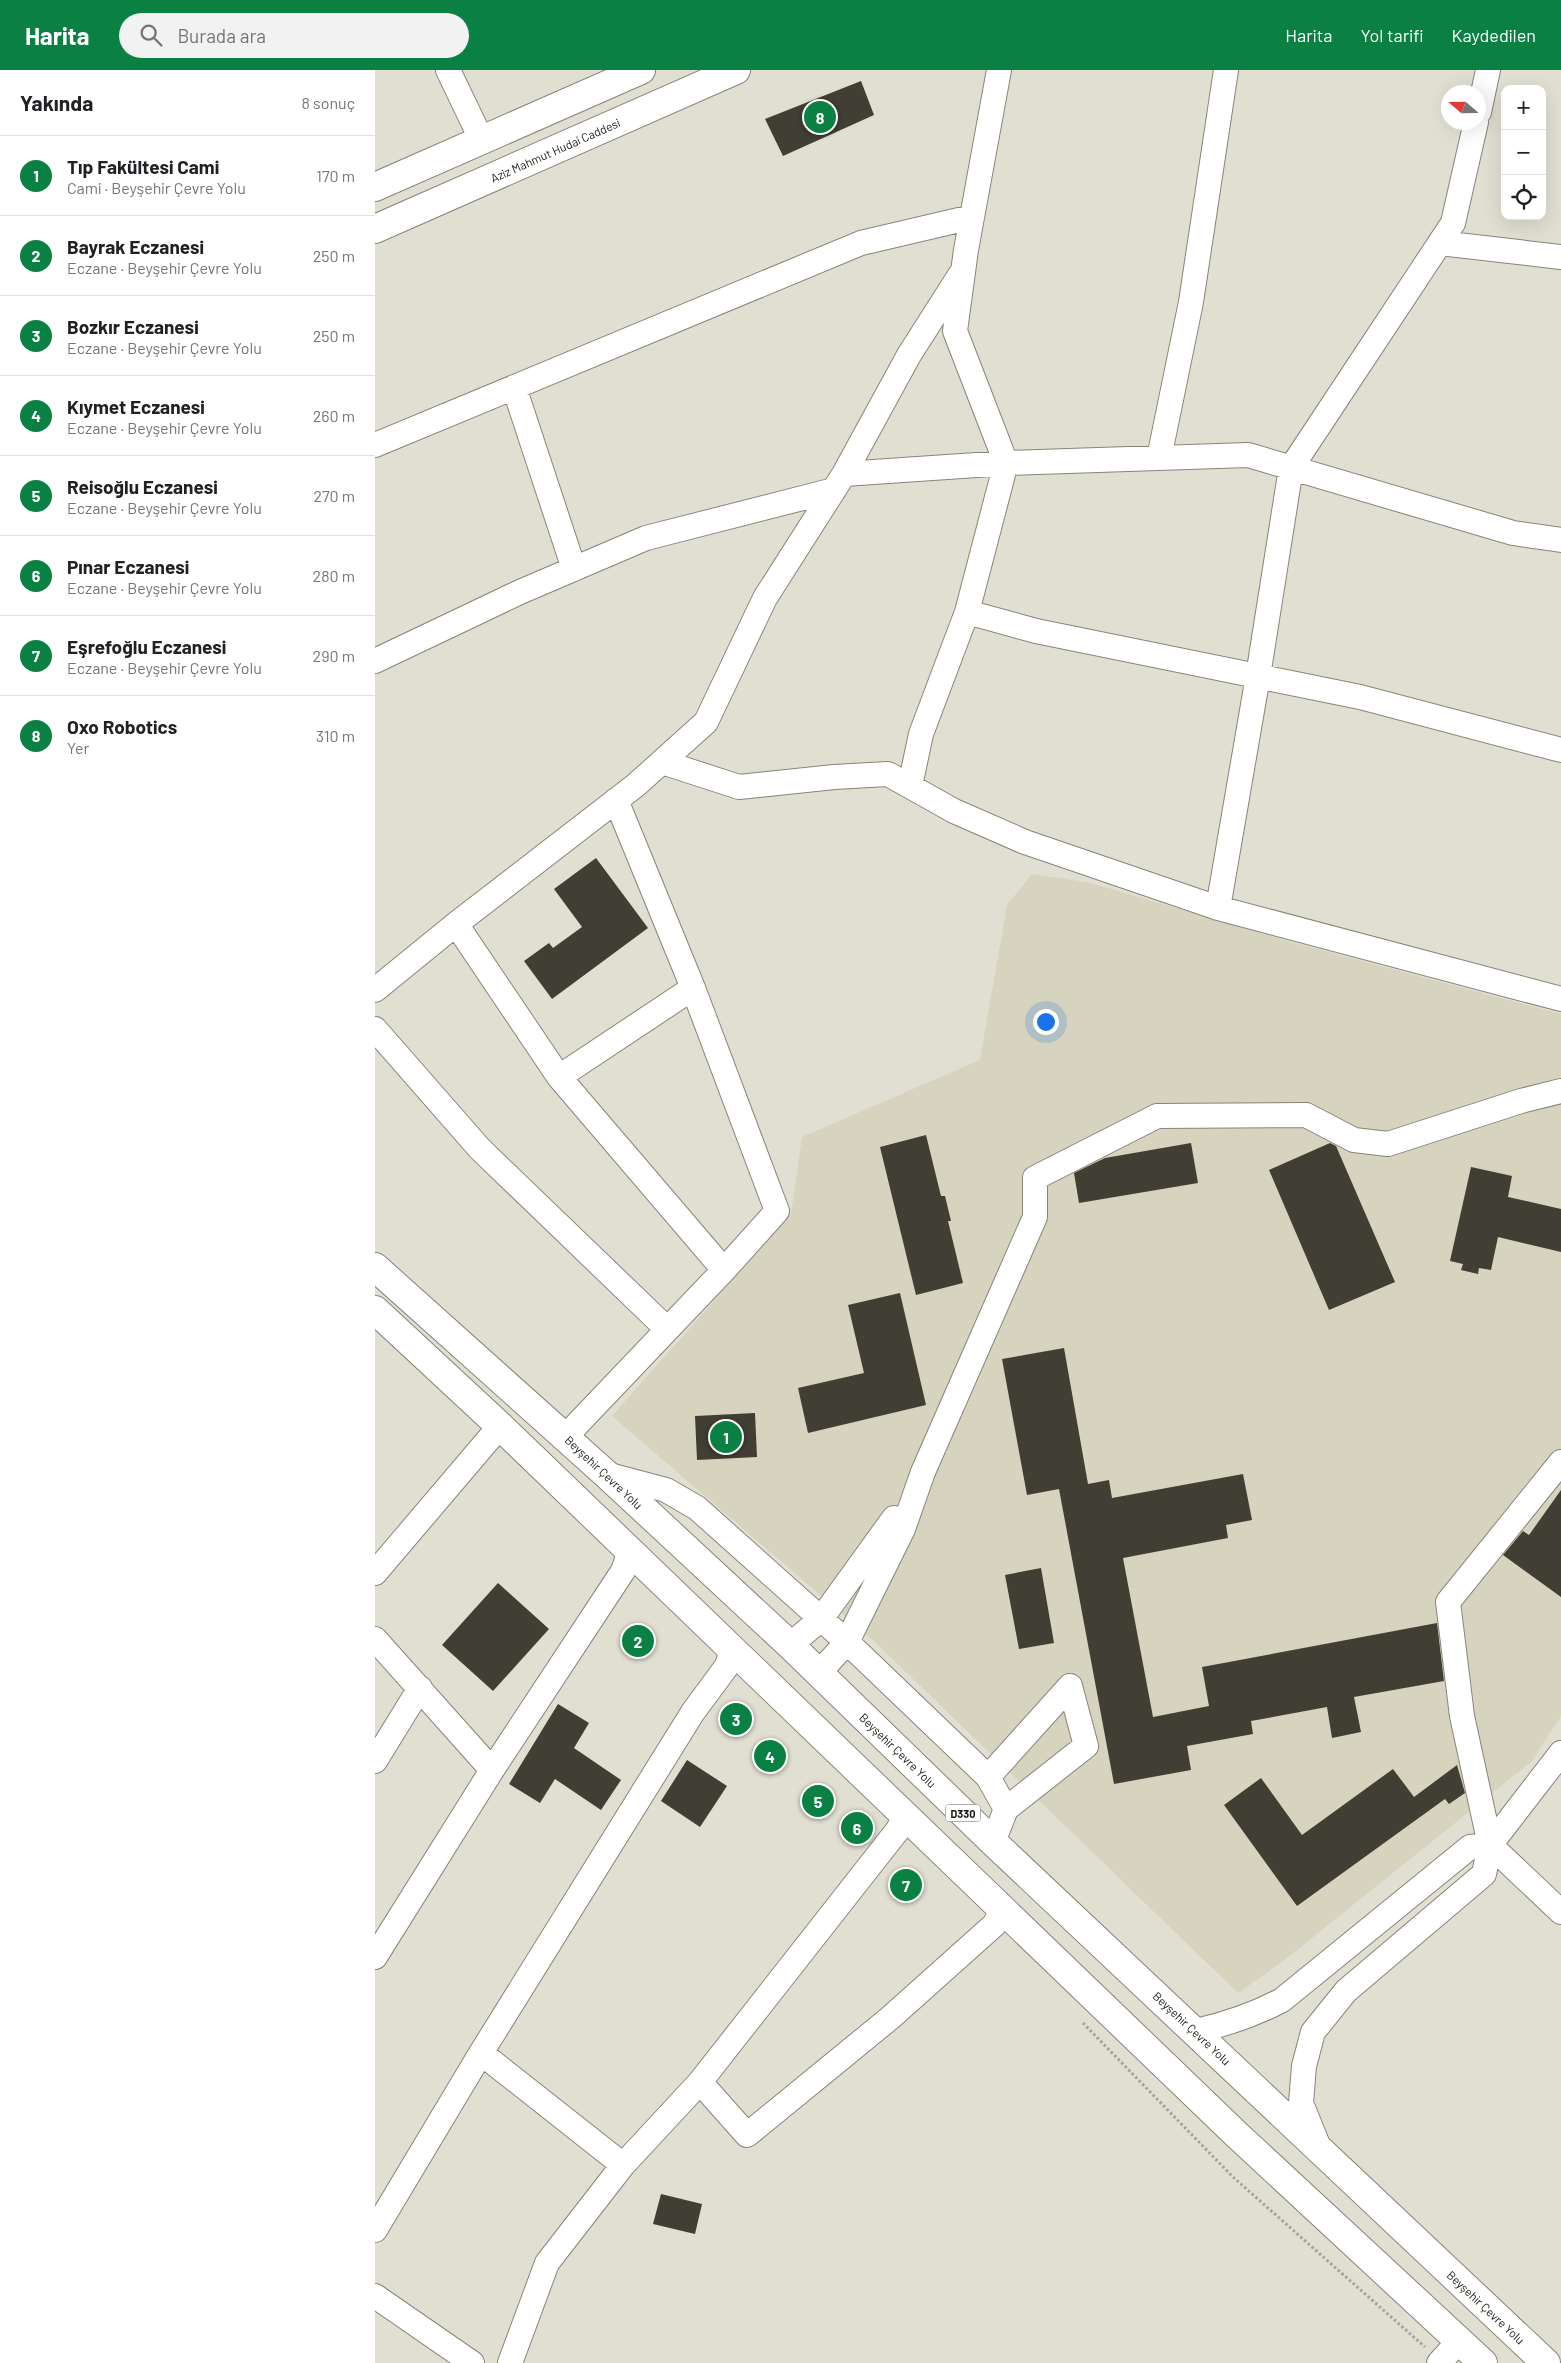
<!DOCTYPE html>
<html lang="tr">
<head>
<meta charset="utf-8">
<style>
  :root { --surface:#fff; --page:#f2f2f2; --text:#202124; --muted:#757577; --line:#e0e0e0; --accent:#0b8043 }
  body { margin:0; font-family:Barlow,sans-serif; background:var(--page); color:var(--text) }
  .controls { position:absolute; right:15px; top:15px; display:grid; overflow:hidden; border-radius:10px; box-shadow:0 5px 20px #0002 }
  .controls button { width:45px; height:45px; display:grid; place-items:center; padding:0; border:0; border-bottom:1px solid var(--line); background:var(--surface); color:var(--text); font:25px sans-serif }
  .compass { position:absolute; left:1066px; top:15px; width:45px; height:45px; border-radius:50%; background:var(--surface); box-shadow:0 5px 20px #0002; rotate:290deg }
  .you { position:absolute; left:670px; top:951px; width:18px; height:18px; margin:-12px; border:4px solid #fff; border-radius:50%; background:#1a73e8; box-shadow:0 0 0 8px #1a73e833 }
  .badge { display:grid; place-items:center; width:32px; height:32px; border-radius:50%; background:var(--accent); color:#fff; font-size:16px; font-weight:700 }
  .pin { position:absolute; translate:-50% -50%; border:2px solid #fff; box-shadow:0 1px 5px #0006 }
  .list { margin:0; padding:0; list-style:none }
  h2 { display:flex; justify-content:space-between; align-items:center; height:65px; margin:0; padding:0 20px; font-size:21px }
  h2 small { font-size:16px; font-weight:400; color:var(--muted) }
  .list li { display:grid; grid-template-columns:32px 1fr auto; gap:15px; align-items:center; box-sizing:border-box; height:80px; padding:0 20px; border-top:1px solid var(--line) }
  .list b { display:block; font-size:19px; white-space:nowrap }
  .list p { margin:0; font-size:16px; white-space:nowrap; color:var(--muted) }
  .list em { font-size:16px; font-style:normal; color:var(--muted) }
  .icon { flex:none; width:28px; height:28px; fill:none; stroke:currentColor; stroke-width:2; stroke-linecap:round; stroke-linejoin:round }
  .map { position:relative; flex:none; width:1186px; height:2293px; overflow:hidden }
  header { display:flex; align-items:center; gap:30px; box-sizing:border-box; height:70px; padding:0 25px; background:var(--accent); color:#fff }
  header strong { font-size:24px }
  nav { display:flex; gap:28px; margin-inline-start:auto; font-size:18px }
  .search { width:350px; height:45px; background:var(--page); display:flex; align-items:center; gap:12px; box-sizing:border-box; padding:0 18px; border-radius:28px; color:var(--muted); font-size:19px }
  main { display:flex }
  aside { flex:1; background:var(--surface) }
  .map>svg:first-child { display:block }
  .built { fill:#d6d3be }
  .building { fill:#413f34 }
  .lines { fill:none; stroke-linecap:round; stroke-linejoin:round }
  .minor-casing { stroke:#878579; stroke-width:26 }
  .tertiary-casing { stroke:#878579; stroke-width:30 }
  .trunk-casing { stroke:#878579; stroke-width:30 }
  .path { stroke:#a5a399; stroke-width:3; stroke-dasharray:2.5 2.5; stroke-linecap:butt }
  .minor { stroke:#fff; stroke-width:24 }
  .tertiary { stroke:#fff; stroke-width:28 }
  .trunk { stroke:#fff; stroke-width:28 }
  .labels { text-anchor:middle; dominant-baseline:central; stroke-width:5; stroke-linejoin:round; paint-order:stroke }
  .shield { fill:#fff; stroke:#605f5c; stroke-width:1 }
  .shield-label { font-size:11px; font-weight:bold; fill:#1c1b16 }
  .street-label { font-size:12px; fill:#1c1b16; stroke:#fff }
</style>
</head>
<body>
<header>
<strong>Harita</strong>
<div class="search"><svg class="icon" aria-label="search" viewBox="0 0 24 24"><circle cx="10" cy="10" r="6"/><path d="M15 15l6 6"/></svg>Burada ara</div>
<nav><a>Harita</a><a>Yol tarifi</a><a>Kaydedilen</a></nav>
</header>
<main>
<aside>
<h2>Yakında<small>8 sonuç</small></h2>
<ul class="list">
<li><span class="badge">1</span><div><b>Tıp Fakültesi Cami</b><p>Cami · Beyşehir Çevre Yolu</p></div><em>170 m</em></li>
<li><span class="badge">2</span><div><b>Bayrak Eczanesi</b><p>Eczane · Beyşehir Çevre Yolu</p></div><em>250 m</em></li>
<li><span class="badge">3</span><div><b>Bozkır Eczanesi</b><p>Eczane · Beyşehir Çevre Yolu</p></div><em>250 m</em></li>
<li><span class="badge">4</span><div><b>Kıymet Eczanesi</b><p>Eczane · Beyşehir Çevre Yolu</p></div><em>260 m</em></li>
<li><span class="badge">5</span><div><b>Reisoğlu Eczanesi</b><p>Eczane · Beyşehir Çevre Yolu</p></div><em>270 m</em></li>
<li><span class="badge">6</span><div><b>Pınar Eczanesi</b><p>Eczane · Beyşehir Çevre Yolu</p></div><em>280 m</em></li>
<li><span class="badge">7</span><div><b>Eşrefoğlu Eczanesi</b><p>Eczane · Beyşehir Çevre Yolu</p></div><em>290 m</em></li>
<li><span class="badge">8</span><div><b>Oxo Robotics</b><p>Yer</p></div><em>310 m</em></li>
</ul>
</aside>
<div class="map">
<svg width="1186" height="2293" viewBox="0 0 1186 2293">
  <rect width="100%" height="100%" fill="#e1dfd2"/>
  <path class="built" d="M657 804 716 813 920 873 1186 944V1646L1157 1691 911 1889 863 1923 501 1573 237 1346 416 1144 427 1067 605 990 632 835Z"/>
  <path class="building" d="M486 11 499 45 408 86 390 49Z
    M221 788 273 858 177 929 149 891 174 873 178 878 207 857 179 819Z
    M551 1065 566 1126H570L576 1151H573L588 1213 541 1225 505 1077Z
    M816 1073 823 1113 704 1133 699 1103 730 1088Z
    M955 1073 961 1076 1020 1212 954 1240 894 1100Z
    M1096 1097 1137 1106 1133 1127 1186 1139V1182L1123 1167 1116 1200 1104 1198 1103 1204 1086 1200 1088 1194 1075 1191Z
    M525 1223 551 1335 433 1363 423 1318 489 1303 473 1235Z
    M689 1278 713 1414 734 1410 737 1428 868 1404 877 1450 851 1455 853 1468 748 1488 778 1647 834 1636 827 1597 1062 1553 1069 1611 979 1627 986 1662 957 1668 952 1637 876 1651 878 1664 812 1676 816 1700 739 1714 684 1419 652 1425 627 1289Z
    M380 1343 382 1387 322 1390 320 1346Z
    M1186 1420V1527L1128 1485 1148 1461 1154 1465Z
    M666 1498 679 1573 644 1579 630 1505Z
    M123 1513 174 1559 118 1621 67 1575Z
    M183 1634 214 1653 199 1678 246 1710 226 1740 180 1709 165 1733 134 1714Z
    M312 1690 352 1716 325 1757 286 1731Z
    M1082 1695 1090 1723 1074 1734 1070 1729 922 1836 849 1735 886 1708 927 1765 1018 1699 1039 1727Z
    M286 2124 327 2134 320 2164 278 2154Z"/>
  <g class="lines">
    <g class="minor-casing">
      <path id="minor" d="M73 0 107 71
        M624 0 591 180 580 261 631 393 592 542 661 561 985 627 1186 680
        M1104 42 1113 0
        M1065 173 1186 187
        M139 317 199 499
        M0 375 486 173 597 147
        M784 388 816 232 851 0
        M469 404 534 285 585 205
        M0 591 145 522 271 468 459 420
        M287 692 364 717 459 707 513 704 579 741 650 772 843 838 1186 929
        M535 716 546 664 592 542
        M241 730 318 918 402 1141 349 1200
        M843 838 883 606 916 398 1078 153 1101 52
        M0 920 81 854
        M0 959 105 1079 292 1259
        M184 1007 318 918
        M190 1367 349 1200 184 1007 81 854 261 715 331 652 390 528 469 404 631 393 873 385 1138 463 1186 470
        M231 1404 291 1420 322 1438 472 1572 613 1707 631 1739 618 1772
        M0 1503 125 1356
        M0 1569 117 1700
        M415 1575 446 1549 519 1448
        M443 1604 472 1572 528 1459 548 1402 660 1147V1108L782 1046 931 1045 979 1070 1013 1074 1146 1031 1186 1021
        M0 1691 45 1618
        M613 1707 695 1616
        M631 1739 711 1676 695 1616
        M1115 1775 1087 1646 1073 1532 1186 1392
        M0 1887 117 1700 248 1501 255 1481
        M821 1961C852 1954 879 1945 907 1930L1095 1777 1115 1775 1186 1683
        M106 1983 318 1642 352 1596 357 1579
        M325 2012 372 2065 515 1948 619 1855 628 1839
        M945 2080 926 2033 929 1996 938 1962 971 1921 1109 1804 1115 1775 1186 1842
        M0 2160 106 1983 248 2095 325 2012 522 1761 531 1746
        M0 2226 97 2293
        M135 2293 172 2193 248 2095
        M1064 2293 1085 2270"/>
    </g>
    <g class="tertiary-casing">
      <path id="tertiary" d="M0 117 266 0
        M0 159 361 0"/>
    </g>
    <g class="trunk-casing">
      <path id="trunk" d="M0 1197 231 1404 415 1575 618 1772 1171 2293
        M0 1240 125 1356 861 2064 1108 2293"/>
    </g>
    <path class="path" d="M708 1953 858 2107 1050 2277"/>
    <use href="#minor" class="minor"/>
    <use href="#tertiary" class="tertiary"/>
    <use href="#trunk" class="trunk"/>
  </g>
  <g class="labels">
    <rect class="shield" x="570.5" y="1734.5" width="35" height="17" rx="4"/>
    <g class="shield-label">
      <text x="588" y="1743">D330</text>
    </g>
    <g class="street-label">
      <text transform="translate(180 80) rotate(-24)">Aziz Mahmut Hudai Caddesi</text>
      <text transform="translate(229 1402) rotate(43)">Beyşehir Çevre Yolu</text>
      <text transform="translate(523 1680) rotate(44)">Beyşehir Çevre Yolu</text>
      <text transform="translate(817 1958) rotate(43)">Beyşehir Çevre Yolu</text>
      <text transform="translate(1111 2237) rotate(43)">Beyşehir Çevre Yolu</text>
    </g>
  </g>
</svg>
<div class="controls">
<button>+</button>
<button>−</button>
<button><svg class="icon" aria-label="locate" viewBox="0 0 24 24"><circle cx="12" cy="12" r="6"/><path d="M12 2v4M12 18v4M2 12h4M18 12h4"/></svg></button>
</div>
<svg class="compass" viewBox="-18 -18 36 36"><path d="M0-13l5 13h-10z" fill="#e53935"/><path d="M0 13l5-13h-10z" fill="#757577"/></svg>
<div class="you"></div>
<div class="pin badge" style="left:351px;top:1367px">1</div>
<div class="pin badge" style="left:263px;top:1571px">2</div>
<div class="pin badge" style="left:361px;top:1649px">3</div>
<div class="pin badge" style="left:395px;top:1686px">4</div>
<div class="pin badge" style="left:443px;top:1731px">5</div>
<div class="pin badge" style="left:482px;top:1758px">6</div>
<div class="pin badge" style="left:531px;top:1815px">7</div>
<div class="pin badge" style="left:445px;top:47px">8</div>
</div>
</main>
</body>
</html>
